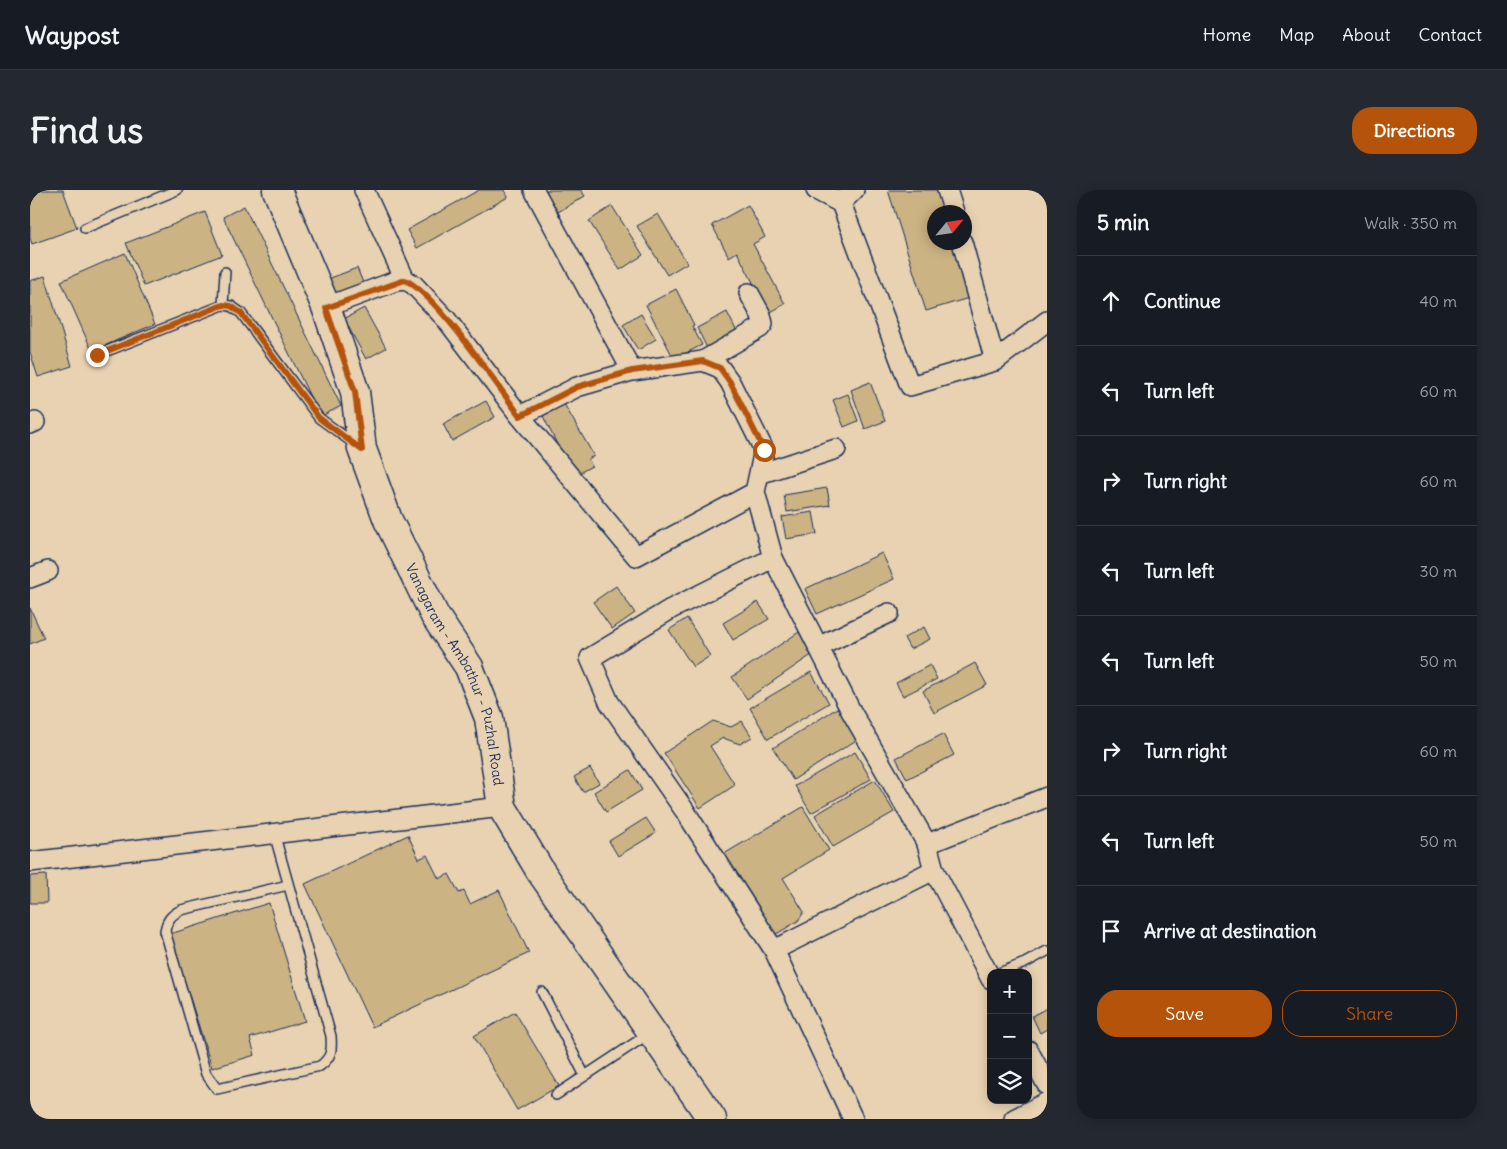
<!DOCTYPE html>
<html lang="en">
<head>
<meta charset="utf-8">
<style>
  :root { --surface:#171b24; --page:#242831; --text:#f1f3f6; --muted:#9ea1a6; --line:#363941; --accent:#b45309 }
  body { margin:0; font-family:Delius,sans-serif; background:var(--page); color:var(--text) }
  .controls { position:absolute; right:15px; bottom:15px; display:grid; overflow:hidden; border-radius:10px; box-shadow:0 2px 12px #0003 }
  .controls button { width:45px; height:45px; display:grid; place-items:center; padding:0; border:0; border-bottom:1px solid var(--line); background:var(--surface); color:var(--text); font:25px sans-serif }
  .compass { position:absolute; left:897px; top:15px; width:45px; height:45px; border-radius:50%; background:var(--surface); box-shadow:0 2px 12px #0003; rotate:61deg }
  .stop { position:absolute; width:15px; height:15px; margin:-11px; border:4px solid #b45309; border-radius:50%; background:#fff }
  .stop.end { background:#b45309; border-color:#fff; box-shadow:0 1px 5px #0008 }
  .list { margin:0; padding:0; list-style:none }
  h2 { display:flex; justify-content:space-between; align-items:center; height:65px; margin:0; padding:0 20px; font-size:21px }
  h2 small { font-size:16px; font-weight:400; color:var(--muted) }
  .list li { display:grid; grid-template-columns:32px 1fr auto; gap:15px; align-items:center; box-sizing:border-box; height:90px; padding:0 20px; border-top:1px solid var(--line) }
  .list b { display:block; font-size:19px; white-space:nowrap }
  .list em { font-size:16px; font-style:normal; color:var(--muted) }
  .actions { display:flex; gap:10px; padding:15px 20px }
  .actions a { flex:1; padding:11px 0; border:1px solid var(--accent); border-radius:20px; text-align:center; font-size:18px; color:var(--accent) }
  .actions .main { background:var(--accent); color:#fff }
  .icon { flex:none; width:28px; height:28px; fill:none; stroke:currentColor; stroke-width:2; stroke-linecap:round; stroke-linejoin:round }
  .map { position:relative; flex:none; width:1017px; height:929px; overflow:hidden; border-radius:20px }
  header { display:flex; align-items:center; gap:30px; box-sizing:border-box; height:70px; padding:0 25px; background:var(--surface); border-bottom:1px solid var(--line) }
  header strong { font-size:24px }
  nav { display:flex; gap:28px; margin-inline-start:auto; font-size:18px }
  .intro { display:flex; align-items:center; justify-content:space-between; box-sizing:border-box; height:120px; padding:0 30px }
  h1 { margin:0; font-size:35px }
  .button { padding:12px 22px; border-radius:20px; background:var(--accent); color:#fff; font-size:18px; font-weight:700 }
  main { display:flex; gap:30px; padding:0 30px }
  aside { flex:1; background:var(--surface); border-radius:20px; box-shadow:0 2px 12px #0003 }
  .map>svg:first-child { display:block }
  .building { fill:#ccb383; stroke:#1b2f5e }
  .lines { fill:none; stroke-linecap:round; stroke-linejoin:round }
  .lane-casing { stroke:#1b2f5e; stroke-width:12 }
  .street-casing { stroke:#1b2f5e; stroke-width:22 }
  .primary-casing { stroke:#1b2f5e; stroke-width:31 }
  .lane { stroke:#e8d2b1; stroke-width:9 }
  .street { stroke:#e8d2b1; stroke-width:19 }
  .primary { stroke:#e8d2b1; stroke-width:28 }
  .route { stroke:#b45309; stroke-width:6 }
  .labels { text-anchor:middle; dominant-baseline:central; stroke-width:5; stroke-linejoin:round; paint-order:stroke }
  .street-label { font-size:14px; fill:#1b2f5e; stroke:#e8d2b1 }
</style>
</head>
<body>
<header>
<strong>Waypost</strong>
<nav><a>Home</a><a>Map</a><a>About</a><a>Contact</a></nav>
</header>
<div class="intro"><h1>Find us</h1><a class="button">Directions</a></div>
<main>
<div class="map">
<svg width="1017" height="929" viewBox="0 0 1017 929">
  <rect width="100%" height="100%" fill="#e8d2b1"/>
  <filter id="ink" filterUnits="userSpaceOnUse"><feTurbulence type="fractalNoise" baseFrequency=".02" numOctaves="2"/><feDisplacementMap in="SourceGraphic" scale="10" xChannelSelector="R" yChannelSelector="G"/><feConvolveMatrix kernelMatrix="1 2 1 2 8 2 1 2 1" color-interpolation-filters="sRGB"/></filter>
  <g filter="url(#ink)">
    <path class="building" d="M0 0H33L47 38 2 54 0 48Z
      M449 0H474L478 7 387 58 377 40Z
      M515 0H551L555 6 528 22Z
      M858 0H909L916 22H904V52H925L942 107 896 121Z
      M718 15 735 47 723 54 755 114 739 123 707 62 699 67 682 35Z
      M214 16 311 216 290 227 193 27Z
      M582 16 613 65 590 80 559 31Z
      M175 22 192 65 114 96 96 53Z
      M628 24 657 73 637 85 607 36Z
      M95 63 125 134 62 161 31 91Z
      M327 78 336 100 308 112 298 89Z
      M15 86 42 176 8 187 0 162V91Z
      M646 99 664 135 662 136 672 155 644 169 616 115Z
      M334 118 356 158 336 169 314 129Z
      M697 122 708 144 678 160 667 138Z
      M611 124 626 149 608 160 593 135Z
      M840 192 855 231 835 239 821 200Z
      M818 204 828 231 814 237 803 210Z
      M456 211 465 227 422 251 413 234Z
      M534 214 564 266 558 269 562 276 549 283 545 276 540 280 513 226Z
      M797 298 800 315 757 322 754 305Z
      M783 322 787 344 756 349 752 327Z
      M852 363 864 389 787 424 775 399Z
      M586 396 605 423 582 439 563 412Z
      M728 412 739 429 703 450 693 433Z
      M0 418 14 448 0 454Z
      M657 428 680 466 663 477 639 440Z
      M894 437 900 449 880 459 874 448Z
      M769 442 783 464 717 509 702 487Z
      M945 473 957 495 904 523 893 501Z
      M900 475 907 489 873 506 866 493Z
      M781 482 799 513 738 549 720 518Z
      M809 517 828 549 763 590 743 558Z
      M683 531 701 537 712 531 722 547 710 554 693 548 680 556 705 595 670 618 634 563Z
      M913 544 924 565 877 589 866 568Z
      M825 562 841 589 781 623 765 596Z
      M560 578 569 593 553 602 544 587Z
      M600 580 612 600 576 622 564 602Z
      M845 590 864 622 803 657 785 625Z
      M773 617 799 660 753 688 774 722 768 731 738 749 689 667Z
      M616 628 626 643 588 666 579 651Z
      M378 645 389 669 397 665 409 689 419 684 429 703 434 701 440 714 469 700 499 763 342 837 275 694Z
      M16 685 17 713H0V686Z
      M239 713 275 831 220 848 225 865 182 878 140 744Z
      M1017 818V839L1010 843 1002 826Z
      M485 822 529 896 487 920 444 846Z"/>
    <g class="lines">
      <g class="lane-casing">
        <path id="lane" d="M55 38 147 0
          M193 115 195 82
          M67 165 193 115 201 116 211 123 289 228 326 255
          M244 643 301 846C302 860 302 867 290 876L187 899 176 884 135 741C137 730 141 725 151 720L258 695
          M969 783 995 773 1017 761
          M512 802 555 886
          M526 905 620 843"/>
      </g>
      <g class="street-casing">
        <path id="street" d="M334 0 375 90
          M504 0 602 181
          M786 0 811 13 880 196 965 171 932 52
          M917 0 924 22
          M811 13 824 0
          M296 117 366 91 375 90 383 94 416 129 490 226 547 197 602 181 673 171 690 178 700 192 734 260 725 302 743 368 821 521 897 654 904 680 961 789
          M673 171 730 138 733 134 731 125 719 103
          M965 171 1017 131
          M490 226 606 366 725 302
          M0 234 5 232
          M729 284 806 259
          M743 368 641 419 560 468 579 512 655 621 744 760
          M0 388 18 381
          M788 457 859 423
          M897 654 1017 607
          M0 672 472 617
          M998 860 1017 895
          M823 929 744 760 904 680
          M984 929 1017 912"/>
      </g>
      <g class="primary-casing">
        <g id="primary">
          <path id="s1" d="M247 0 296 117 325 202 332 259 358 330 405 426 439 477 459 528 472 617 511 682 682 929"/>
        </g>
      </g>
      <use href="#lane" class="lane"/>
      <use href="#street" class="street"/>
      <use href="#primary" class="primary"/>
    </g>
  </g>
  <g class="lines" filter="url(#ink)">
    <path class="route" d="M67 165 193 115 201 116 211 123 289 228 332 260 325 202 296 118 375 90C406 104 467 195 490 226L547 197 602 181 673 171 690 178 700 192 734 260"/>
  </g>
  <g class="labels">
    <g class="street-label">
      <text stroke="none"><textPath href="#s1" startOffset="520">Vanagaram - Ambathur - Puzhal Road</textPath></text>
    </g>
  </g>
</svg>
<div class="controls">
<button>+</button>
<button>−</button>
<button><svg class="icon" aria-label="layers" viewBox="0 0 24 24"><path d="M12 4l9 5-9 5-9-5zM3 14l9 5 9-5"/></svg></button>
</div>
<svg class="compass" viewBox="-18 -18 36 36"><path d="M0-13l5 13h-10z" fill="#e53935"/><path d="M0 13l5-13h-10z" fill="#9ea1a6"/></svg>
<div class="stop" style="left:734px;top:260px"></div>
<div class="stop end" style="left:67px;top:165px"></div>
</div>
<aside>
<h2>5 min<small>Walk · 350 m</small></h2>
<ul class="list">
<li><svg class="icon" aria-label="ahead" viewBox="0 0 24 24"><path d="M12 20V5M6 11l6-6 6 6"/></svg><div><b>Continue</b></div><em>40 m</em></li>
<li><svg class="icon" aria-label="left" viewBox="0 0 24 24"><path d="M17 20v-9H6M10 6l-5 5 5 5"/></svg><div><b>Turn left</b></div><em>60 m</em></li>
<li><svg class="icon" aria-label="right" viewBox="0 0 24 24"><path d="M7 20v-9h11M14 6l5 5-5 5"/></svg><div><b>Turn right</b></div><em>60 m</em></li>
<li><svg class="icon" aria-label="left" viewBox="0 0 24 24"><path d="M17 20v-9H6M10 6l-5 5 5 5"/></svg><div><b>Turn left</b></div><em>30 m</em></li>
<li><svg class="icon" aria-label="left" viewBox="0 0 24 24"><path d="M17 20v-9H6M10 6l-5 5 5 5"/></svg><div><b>Turn left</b></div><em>50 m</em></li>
<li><svg class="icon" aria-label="right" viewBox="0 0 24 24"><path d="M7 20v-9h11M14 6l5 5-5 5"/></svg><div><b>Turn right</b></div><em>60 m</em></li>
<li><svg class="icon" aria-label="left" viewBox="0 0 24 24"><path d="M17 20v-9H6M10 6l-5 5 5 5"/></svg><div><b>Turn left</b></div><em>50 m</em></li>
<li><svg class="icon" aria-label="arrive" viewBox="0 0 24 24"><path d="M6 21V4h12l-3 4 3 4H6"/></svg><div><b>Arrive at destination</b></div></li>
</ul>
<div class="actions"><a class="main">Save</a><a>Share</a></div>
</aside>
</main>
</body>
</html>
